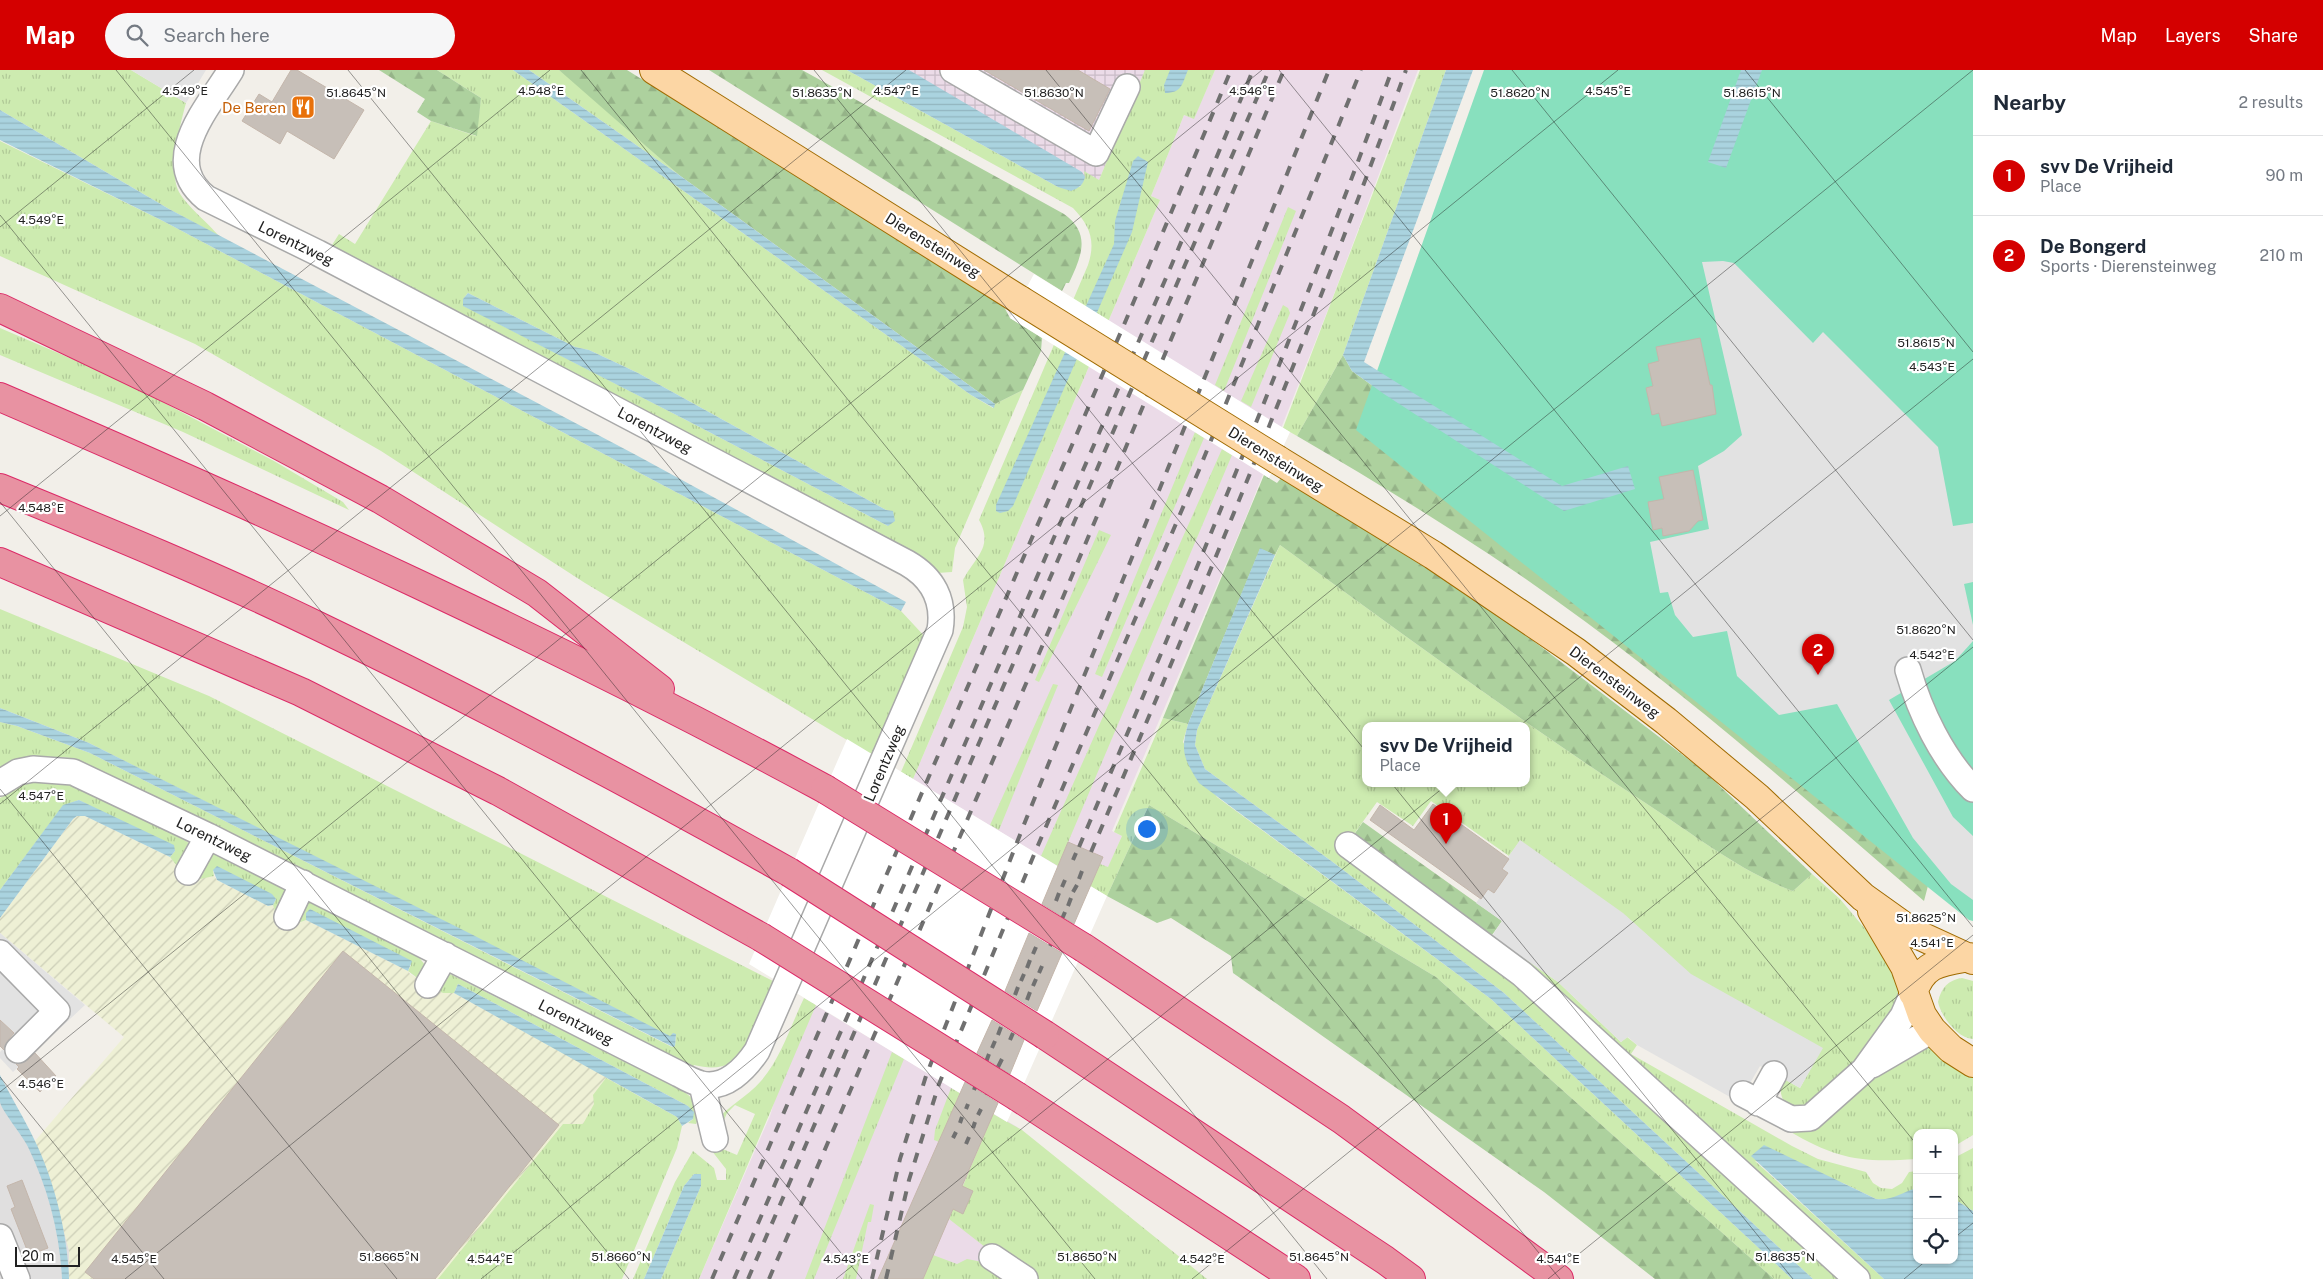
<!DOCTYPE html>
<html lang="en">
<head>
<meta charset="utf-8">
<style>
  :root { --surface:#fff; --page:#f6f6f7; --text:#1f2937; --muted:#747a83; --line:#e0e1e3; --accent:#d40000 }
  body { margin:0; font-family:"Public Sans",sans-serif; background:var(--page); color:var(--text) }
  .controls { position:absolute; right:15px; bottom:15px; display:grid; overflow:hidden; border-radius:10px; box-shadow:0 1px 4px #0004 }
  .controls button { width:45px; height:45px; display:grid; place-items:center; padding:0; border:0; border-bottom:1px solid var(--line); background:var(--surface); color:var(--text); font:25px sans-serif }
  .scale { position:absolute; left:15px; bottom:12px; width:65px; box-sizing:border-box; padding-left:5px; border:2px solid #222; border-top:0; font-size:14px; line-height:18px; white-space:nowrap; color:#222; -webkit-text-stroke:4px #fff; paint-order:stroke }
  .you { position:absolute; left:1146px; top:758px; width:18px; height:18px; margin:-12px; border:4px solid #fff; border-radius:50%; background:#1a73e8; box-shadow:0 0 0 8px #1a73e833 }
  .badge { display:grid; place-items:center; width:32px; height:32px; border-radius:50%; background:var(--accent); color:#fff; font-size:16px; font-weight:700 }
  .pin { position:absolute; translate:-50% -41px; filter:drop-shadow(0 1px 2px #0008) }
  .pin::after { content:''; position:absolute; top:26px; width:18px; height:15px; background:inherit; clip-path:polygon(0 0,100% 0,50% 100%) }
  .popup { position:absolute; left:1362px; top:652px; width:168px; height:65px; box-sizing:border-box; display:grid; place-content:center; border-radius:10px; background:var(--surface); filter:drop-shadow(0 1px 4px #0005); font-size:16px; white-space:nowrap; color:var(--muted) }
  .popup b { font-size:19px; color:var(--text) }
  .popup::after { content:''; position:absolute; left:50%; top:100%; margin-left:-10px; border:10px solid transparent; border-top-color:var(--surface) }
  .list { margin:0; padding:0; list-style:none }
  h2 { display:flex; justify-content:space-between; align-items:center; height:65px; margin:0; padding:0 20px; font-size:21px }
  h2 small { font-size:16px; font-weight:400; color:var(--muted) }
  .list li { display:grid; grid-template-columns:32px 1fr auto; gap:15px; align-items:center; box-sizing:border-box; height:80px; padding:0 20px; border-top:1px solid var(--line) }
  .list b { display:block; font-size:19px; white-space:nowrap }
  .list p { margin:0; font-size:16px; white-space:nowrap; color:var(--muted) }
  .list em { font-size:16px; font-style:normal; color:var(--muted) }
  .icon { flex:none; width:28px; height:28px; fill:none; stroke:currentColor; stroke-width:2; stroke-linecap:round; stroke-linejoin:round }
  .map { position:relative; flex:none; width:1973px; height:1209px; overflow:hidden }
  header { display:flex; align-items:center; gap:30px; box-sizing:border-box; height:70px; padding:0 25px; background:var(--accent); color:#fff }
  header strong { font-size:24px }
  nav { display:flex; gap:28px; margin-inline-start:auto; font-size:18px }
  .search { width:350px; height:45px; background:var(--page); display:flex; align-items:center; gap:12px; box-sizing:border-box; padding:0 18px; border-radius:28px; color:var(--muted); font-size:19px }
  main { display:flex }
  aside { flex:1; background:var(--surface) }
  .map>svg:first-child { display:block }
  .residential { fill:#e0dfdf }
  .industrial { fill:url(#industrial-grid) }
  .railway { fill:#ebdbe8 }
  .farmland { fill:url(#farmland-furrows) }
  .grass { fill:url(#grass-tufts); fill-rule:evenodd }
  .forest { fill:url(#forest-firs) }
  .pitch { fill:#88e0be }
  .parking { fill:#e2e2e2 }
  .water { fill:url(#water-rules) }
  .pier { fill:#fff }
  .building { fill:#c7bfb8; stroke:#c4b6ab }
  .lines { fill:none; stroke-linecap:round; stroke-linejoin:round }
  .minor-casing { stroke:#a9a9a9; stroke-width:28 }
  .major-casing { stroke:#a06b00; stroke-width:30 }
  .highway-casing { stroke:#dc2a67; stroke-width:30 }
  .minor { stroke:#fff; stroke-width:25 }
  .major { stroke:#fcd6a4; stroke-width:28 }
  .highway { stroke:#e892a2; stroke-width:28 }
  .rail { stroke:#707070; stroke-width:4; stroke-dasharray:10 10; stroke-linecap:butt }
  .major-bridge-casing { stroke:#a06b00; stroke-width:30; stroke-linecap:butt }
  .highway-bridge-casing { stroke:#dc2a67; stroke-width:30; stroke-linecap:butt }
  .major-bridge { stroke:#fcd6a4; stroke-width:28 }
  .highway-bridge { stroke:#e892a2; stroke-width:28 }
  .ticks { fill:none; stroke:#222; stroke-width:1; stroke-opacity:0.45 }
  .labels { text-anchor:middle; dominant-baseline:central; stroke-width:4.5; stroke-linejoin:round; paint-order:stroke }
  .food-label { font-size:15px; fill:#c56008; stroke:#fff; text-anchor:end }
  .street-label { font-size:15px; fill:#222; stroke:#fff }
  .ticks-label { font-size:12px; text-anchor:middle; fill:#222; stroke:#fff; stroke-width:4.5; stroke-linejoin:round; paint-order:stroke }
</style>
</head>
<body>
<header>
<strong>Map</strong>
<div class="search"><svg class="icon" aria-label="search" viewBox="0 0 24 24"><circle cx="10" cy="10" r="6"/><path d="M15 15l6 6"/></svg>Search here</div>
<nav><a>Map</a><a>Layers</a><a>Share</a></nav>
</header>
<main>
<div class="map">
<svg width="1973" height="1209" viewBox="0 0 1973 1209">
  <defs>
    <pattern id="industrial-grid" width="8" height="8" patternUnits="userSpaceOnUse" patternTransform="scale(1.25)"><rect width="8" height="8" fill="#ebdbe8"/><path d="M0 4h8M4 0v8" fill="none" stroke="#c9bcc7"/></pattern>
    <pattern id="farmland-furrows" width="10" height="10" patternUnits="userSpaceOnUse" patternTransform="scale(1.25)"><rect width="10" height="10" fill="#eef0d5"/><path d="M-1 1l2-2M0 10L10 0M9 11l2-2" fill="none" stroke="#ccceb7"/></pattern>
    <pattern id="grass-tufts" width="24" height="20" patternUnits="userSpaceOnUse" patternTransform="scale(1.25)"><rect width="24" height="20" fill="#cdebb0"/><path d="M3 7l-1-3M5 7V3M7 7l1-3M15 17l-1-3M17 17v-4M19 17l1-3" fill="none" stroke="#b0c997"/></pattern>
    <pattern id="forest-firs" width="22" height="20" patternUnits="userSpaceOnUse" patternTransform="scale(1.25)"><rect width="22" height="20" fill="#add19e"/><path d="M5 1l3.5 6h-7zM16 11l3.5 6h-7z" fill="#95b388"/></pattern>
    <pattern id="water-rules" width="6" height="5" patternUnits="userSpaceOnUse" patternTransform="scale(1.25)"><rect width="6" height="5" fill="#aad3df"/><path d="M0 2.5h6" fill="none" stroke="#92b5bf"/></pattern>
  </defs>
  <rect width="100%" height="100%" fill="#f2efe9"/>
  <path class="residential" d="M0 1020 35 1081 77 1087 68 1209H0Z"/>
  <path class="industrial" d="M870 0H1145L1099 110 1075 108Z"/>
  <path class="railway" d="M1215 0H1418L1331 232 1246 447 1112 761 1122 766 1108 798 1090 816 913 709 1160 130 1151 126 1184 45 1194 48Z
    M805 929 1022 1060 998 1183 979 1209H699L770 1046Z"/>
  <path class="farmland" d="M77 746H85L170 787 177 796 200 808 214 806 217 810 268 836 273 835 275 841 298 853 306 850 408 901 410 904 443 923H454L635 1023 474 1209H69V1181L53 1121 35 1071 124 967 0 863V848L73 749Z"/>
  <path class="grass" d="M0 0H131L186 33C180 55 168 101 179 122 187 136 208 153 219 166L169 139 0 40Z
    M437 0H513L971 325 993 338 995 334 1023 320 955 478 952 502 937 503 334 180 332 175 339 164 355 174 431 51 476 66 481 28ZM468 223 575 277 589 280 638 303 886 440 892 441 888 456 690 352 464 236 463 229Z
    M529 0H559L566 5 679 105Z
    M822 0H847L1058 117H1080L1085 107 1084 101 1099 110 1145 0H1215L1194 49 1184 45 1151 126 1160 130 913 709 901 702 963 557 967 537 963 510C975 487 994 477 979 450L1088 195C1096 171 1090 156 1073 138Z
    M1420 0H1446L1343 285 1297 366 1283 358Z
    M0 71 163 151 901 541 927 569 877 688 585 513 381 381 195 274 0 186Z
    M1288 137 1296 141 1224 321 1215 315Z
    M1283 235 1288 238 1290 243 1251 337 1241 331Z
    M0 258 121 310 274 391 343 432 349 440 183 362 0 285Z
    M1195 362 1204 368 1102 607 1095 604Z
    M1222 379 1232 385 1058 796 1041 786Z
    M1099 460 1111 465 1039 612 1035 610Z
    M1280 475C1400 562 1520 651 1644 732 1692 763 1739 801 1793 821L1812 804 1840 829 1866 860 1898 912 1900 929 1869 980 1803 1039 1785 1034C1780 1024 1779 1019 1784 1009L1800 1018 1813 994 1691 905 1628 848 1520 771 1509 786 1431 731 1413 756 1377 732 1344 778 1543 931 1847 1209H1813L1504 923 1334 793 1205 699 1195 675 1197 660ZM1366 655H1526V713H1366Z
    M0 539 209 626 775 912C759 953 752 1010 694 995L692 998 70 688C40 685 27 689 0 702V652L17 656 90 683 672 977 675 976 676 965 673 963 671 967 89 673 0 638Z
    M1053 614 1058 615 999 760 990 755Z
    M1163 648 1188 654 1183 672 1217 727 1491 929 1792 1209H1774L1436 907 1149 735 1107 826 1090 816 1100 794 1108 797 1122 766 1114 762Z
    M47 711 77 715 186 771 190 774 184 793 177 796 170 787 175 781 79 730 63 736 0 820V728L27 713Z
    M214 783 285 819 287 824 281 844 275 841 273 835 276 829 213 800 214 806 200 809 194 805 209 784Z
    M308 831 418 886 425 895 420 910 408 901 411 895 306 843V850L298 853 293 850 304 832Z
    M1500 871 1558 912 1621 972 1627 967 1637 975 1631 984 1792 1076 1818 1089 1866 1102 1873 1113 1881 1118 1892 1119 1902 1113 1909 1102 1917 1101V1118L1895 1128 1886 1130 1876 1129 1843 1113 1755 1091 1884 1209H1867L1496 877Z
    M446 902 683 1021C694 1028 703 1041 696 1054L688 1053 693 1049 688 1036 458 914 454 923H443L435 919Z
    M1962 908 1973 911V969C1957 968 1941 946 1938 932 1941 918 1948 910 1962 908Z
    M804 928 816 935 699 1209H661L701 1116 694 1104 684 1116 644 1209H633L675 1112 693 1081 714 1098 717 1110H726V1099L708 1076 713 1075 737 1085 755 1044 735 1035 727 1043 718 1064 715 1052C728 1036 747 1027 761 1011 781 988 791 955 804 928Z
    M1911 975 1931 976 1973 1001V1065L1958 1074 1954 1072V1063H1917L1916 1089C1861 1093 1837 1089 1789 1061L1812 1058Z
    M892 982 904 989 814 1209H805Z
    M606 1008 677 1047 682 1056 677 1078 622 1209H438L563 1054H583L594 1034 593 1025Z
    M951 1018 960 1023 939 1072 934 1070 935 1060Z
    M993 1044 1022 1060 1207 1209H1038L985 1177 949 1149Z
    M1973 1078V1141L1954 1129V1088Z
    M870 1134 874 1135 871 1152H868L856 1209H843Z
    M933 1185 957 1194 967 1189 988 1193 1012 1209H923Z"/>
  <path class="forest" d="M379 0H437L481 28 477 66 431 51 417 42 425 29Z
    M559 0H627L1003 235 1010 248 1042 268 1041 281 1023 320 995 334 679 105Z
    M709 0H802L1064 144C1092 164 1081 187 1069 213H1066L1062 221Z
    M1343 285 1352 301 1384 324 1934 793 1924 831C1791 716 1659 600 1514 501 1443 453 1371 409 1297 366Z
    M1264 405 1277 413 1281 408 1489 537 1705 702 1812 804 1793 821C1739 801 1692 763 1644 732 1520 651 1400 562 1280 475L1275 485 1260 479 1188 654 1163 648Z
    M1149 735 1436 907 1774 1209H1655L1544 1122 1233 903 1231 886 1171 848 1157 853 1107 826Z
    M1363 752 1502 851 1492 865 1494 867 1490 872 1353 766Z"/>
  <path class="pitch" d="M1484 0H1973V851L1969 850 1356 360Z"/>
  <path class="parking" d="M131 0H206L186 33Z
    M1723 191 1734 193 1813 273 1823 262 1938 377 1953 456 1973 453V512L1964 514 1973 555V571L1955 591 1889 630 1953 747 1973 766V830L1951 814 1913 768 1837 634 1779 645 1737 606 1727 561 1693 567 1675 545 1668 522 1660 523 1650 472 1709 459 1698 396 1724 381 1742 365 1702 192Z
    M1520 770 1623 843 1691 904 1823 978 1800 1018 1760 996 1739 1032 1637 975 1628 967 1621 972 1558 912 1492 866 1502 851 1476 833Z
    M0 863 85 935 13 1002 0 988V982L16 965 0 950Z"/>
  <path class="water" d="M513 0H529L679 105 995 334 994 338 971 325Z
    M847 0H909L1082 102 1085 107C1083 115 1079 118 1071 121L1058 117Z
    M1170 0H1188C1182 14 1182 23 1165 23L1164 15Z
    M1446 0H1473L1364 292 1562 416 1628 396 1635 419 1564 441 1384 324 1352 301 1343 285Z
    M1741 0H1762L1726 98 1708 92Z
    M0 40 169 139 636 385 906 532 901 541 163 151 0 70Z
    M1138 86 1148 92 1132 162 1013 436 1008 441 1000 443 996 441V435L1114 174 1115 151 1133 91Z
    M468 223 575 277 589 280 638 303 886 440 893 441 895 451 888 456 690 352 463 236V229Z
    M1260 478 1275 485 1197 660 1195 675 1205 699 1334 793 1504 923 1813 1209H1792L1491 929 1199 713C1184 689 1180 682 1188 654Z
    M0 638 89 673 473 865 670 966 673 963 676 964 675 976 673 977 90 683 17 656 0 652Z
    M79 730 174 775 175 781 170 787 85 746H77L73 749 0 848V820L63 735Z
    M217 796 272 824 276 829 273 835 268 836 217 810 213 800Z
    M310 839 412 891 408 901 306 850V843Z
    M458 914 688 1036 694 1042 693 1049 682 1056 677 1047 454 923Z
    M0 1005C11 1027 24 1048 34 1069 54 1109 68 1165 69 1209H62C60 1164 48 1118 28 1077 23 1066 1 1040 0 1032 0 1024 0 1014 0 1005Z
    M1764 1075 1876 1129C1892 1131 1902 1122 1917 1118V1190H1954V1129L1973 1141V1209H1884L1751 1086Z
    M694 1104H701V1116L661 1209H644L684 1116Z"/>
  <path class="pier" d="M1034 204 1290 362 1269 408 1010 248Z
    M847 669 1107 826 1007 1052 749 894Z"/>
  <path class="building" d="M291 0H297L364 40 334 89 287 61 280 74 242 51 259 24 272 32Z
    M984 0H1078L1110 19 1089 61Z
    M1700 268 1710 315H1712L1716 344 1662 356 1659 343 1652 345 1646 318 1653 316 1648 294 1659 291 1656 277Z
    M1693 400 1703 450 1698 451 1689 461 1663 466 1662 458 1653 460 1648 432 1664 429 1659 407Z
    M1433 734 1509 789 1502 799 1508 803 1494 823 1488 819 1481 829 1370 750 1380 735 1414 760Z
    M1068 772 1103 787 1074 854 1042 834Z
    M1029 863 1062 883 1037 941 1005 921Z
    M343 881 559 1055 435 1209H94L85 1202Z
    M0 950 14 963 8 970 4 980 0 976Z
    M992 950 1024 970 1010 1004 977 983Z
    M35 983 56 1006 40 1022 17 999 19 997 16 994 28 990Z
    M965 1012 998 1033 962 1116 973 1121 963 1144 953 1139 923 1209H878Z
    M22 1110 48 1178 29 1185 11 1139 15 1137 7 1116Z"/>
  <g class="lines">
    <g class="minor-casing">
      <path id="minor" d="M953 0 1096 83 1127 17
        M1908 600C1920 642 1942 688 1973 719
        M0 713 18 702 33 699 73 702 208 766 679 1004C686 1008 694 1012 701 1014 725 1020 745 999 757 981L940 560C945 530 933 508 907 493L318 183 206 128C159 90 208 38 231 0
        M1348 775 1522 904 1857 1209
        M188 802 208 766
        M287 847 303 813
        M0 883 57 941 18 980
        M428 915 445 885
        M1872 995 1932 960
        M702 1015 715 1069
        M1743 1024 1791 1049 1810 1048 1864 1000 1903 946 1913 923
        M1758 1033 1774 1004
        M0 1167 17 1209
        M992 1187 1025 1209"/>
    </g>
    <g class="major-casing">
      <path id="major" d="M654 0 1020 230
        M1278 390 1433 485 1576 582 1666 651 1757 727 1863 827 1912 862 1973 890
        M1872 841 1905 897 1922 945 1932 960 1951 979 1973 993
        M1913 923C1923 893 1940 892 1969 887"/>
    </g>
    <g class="highway-casing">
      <path id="highway" d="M0 238 205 336 380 429 537 523 660 619
        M0 327C280 447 557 574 825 719
        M0 418C108 462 215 506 320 557 479 633 635 716 789 802
        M0 492 301 622 498 721 761 867
        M1084 878 1341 1049 1559 1209
        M1045 965 1385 1190 1411 1209
        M1018 1027 1296 1209"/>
    </g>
    <use href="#minor" class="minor"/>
    <use href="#major" class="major"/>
    <use href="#highway" class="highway"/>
    <path class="rail" d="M1079 777C1189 520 1296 262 1392 0
      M1091 782C1202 524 1310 264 1406 0
      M1073 790 1076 783
      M1079 809 1082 801
      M1062 817 1065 810
      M1073 822 1077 815
      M1056 831 1059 823
      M1068 836 1071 828
      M1062 849 1065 842
      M1044 858 1047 850
      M1050 876 1054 869
      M1033 884 1036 877
      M1027 898 1030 890
      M1039 903 1042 896
      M1021 911 1024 904
      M1033 916 1036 909
      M1015 925 1018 917
      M1027 930 1030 922
      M1009 938 1013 931
      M1016 957 1019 949
      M998 965 1001 957
      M1010 970 1013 963
      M992 978 995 971
      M986 992 989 984
      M998 997 1002 989
      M980 1005 984 998
      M993 1010 996 1003
      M974 1020 977 1012
      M987 1025 989 1018
      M966 1039 968 1034
      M978 1045 981 1039
      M960 1053 962 1047
      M973 1058 975 1052
      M953 1068 956 1062
      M966 1074 969 1067
      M712 1209 1126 250 1231 0
      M734 1209 1172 194 1253 0
      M748 1209 1269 0
      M769 1209 1053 551 1284 0
      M872 1209 900 1089 926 1006 1023 757 1329 0
      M886 1209 909 1110 939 1014 1036 780 1199 400 1361 0"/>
    <g class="major-bridge-casing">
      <path id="major-bridge" d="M1020 230 1278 390"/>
    </g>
    <g class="highway-bridge-casing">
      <path id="highway-bridge" d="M825 719 1084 878
        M789 802 1045 965
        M761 867 1018 1027"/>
    </g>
    <use href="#major-bridge" class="major-bridge"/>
    <use href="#highway-bridge" class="highway-bridge"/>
  </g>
  <path class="ticks" d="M116 0 1095 1209M348 0 1327 1209M581 0 1560 1209M814 0 1793 1209M1046 0 1917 1075M1279 0 1973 857M1512 0 1973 570M1745 0 1973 282M0 145 862 1209M0 157 194 0M0 432 629 1209M0 446 550 0M0 719 397 1209M0 734 906 0M0 1007 164 1209M0 1022 1262 0M1954 1121 1973 1144M1954 1168 1973 1153M125 1209 1618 0M481 1209 1973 0M836 1209 1973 289M1192 1209 1973 577M1548 1209 1973 865M1904 1209 1927 1190"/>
  <defs>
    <g id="restaurant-square" transform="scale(1.25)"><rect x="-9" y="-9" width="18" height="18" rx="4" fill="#e8710a" stroke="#fff"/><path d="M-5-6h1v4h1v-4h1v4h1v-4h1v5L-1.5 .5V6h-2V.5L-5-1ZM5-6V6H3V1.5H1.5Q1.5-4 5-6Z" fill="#fff"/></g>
  </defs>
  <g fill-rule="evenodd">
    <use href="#restaurant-square" x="303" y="37"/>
  </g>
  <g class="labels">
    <g class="food-label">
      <text x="286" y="37">De Beren</text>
    </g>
    <g class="street-label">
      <text transform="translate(296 173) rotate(26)">Lorentzweg</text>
      <text transform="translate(933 175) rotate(32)">Dierensteinweg</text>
      <text transform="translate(655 360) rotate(28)">Lorentzweg</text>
      <text transform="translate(1276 389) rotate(32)">Dierensteinweg</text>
      <text transform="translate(1615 612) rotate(37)">Dierensteinweg</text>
      <text transform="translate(884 693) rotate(-67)">Lorentzweg</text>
      <text transform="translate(214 769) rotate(26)">Lorentzweg</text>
      <text transform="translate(576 952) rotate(27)">Lorentzweg</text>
    </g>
  </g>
  <g class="ticks-label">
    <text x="185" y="25">4.549°E</text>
    <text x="541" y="25">4.548°E</text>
    <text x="896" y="25">4.547°E</text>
    <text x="1252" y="25">4.546°E</text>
    <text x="1608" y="25">4.545°E</text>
    <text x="1054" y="27">51.8630°N</text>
    <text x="356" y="27">51.8645°N</text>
    <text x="822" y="27">51.8635°N</text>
    <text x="1520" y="27">51.8620°N</text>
    <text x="1752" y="27">51.8615°N</text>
    <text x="41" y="154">4.549°E</text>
    <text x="1926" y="277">51.8615°N</text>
    <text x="1932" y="301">4.543°E</text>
    <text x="41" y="442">4.548°E</text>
    <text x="1926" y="564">51.8620°N</text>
    <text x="1932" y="589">4.542°E</text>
    <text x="41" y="730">4.547°E</text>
    <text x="1926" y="852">51.8625°N</text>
    <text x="1932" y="877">4.541°E</text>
    <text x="41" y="1018">4.546°E</text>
    <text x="389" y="1191">51.8665°N</text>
    <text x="621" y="1191">51.8660°N</text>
    <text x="1087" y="1191">51.8650°N</text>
    <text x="1319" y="1191">51.8645°N</text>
    <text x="1785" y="1191">51.8635°N</text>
    <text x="134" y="1193">4.545°E</text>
    <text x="490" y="1193">4.544°E</text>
    <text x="846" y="1193">4.543°E</text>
    <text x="1202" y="1193">4.542°E</text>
    <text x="1558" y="1193">4.541°E</text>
  </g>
</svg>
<div class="controls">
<button>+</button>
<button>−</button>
<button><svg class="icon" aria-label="locate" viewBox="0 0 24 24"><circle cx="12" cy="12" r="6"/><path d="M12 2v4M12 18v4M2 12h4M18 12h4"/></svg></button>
</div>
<div class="scale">20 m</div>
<div class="you"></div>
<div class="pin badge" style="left:1446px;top:774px">1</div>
<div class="popup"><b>svv De Vrijheid</b>Place</div>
<div class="pin badge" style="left:1818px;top:605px">2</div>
</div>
<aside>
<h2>Nearby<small>2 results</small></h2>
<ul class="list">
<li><span class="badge">1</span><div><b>svv De Vrijheid</b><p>Place</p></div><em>90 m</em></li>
<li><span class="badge">2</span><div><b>De Bongerd</b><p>Sports · Dierensteinweg</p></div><em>210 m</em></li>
</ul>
</aside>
</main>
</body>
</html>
